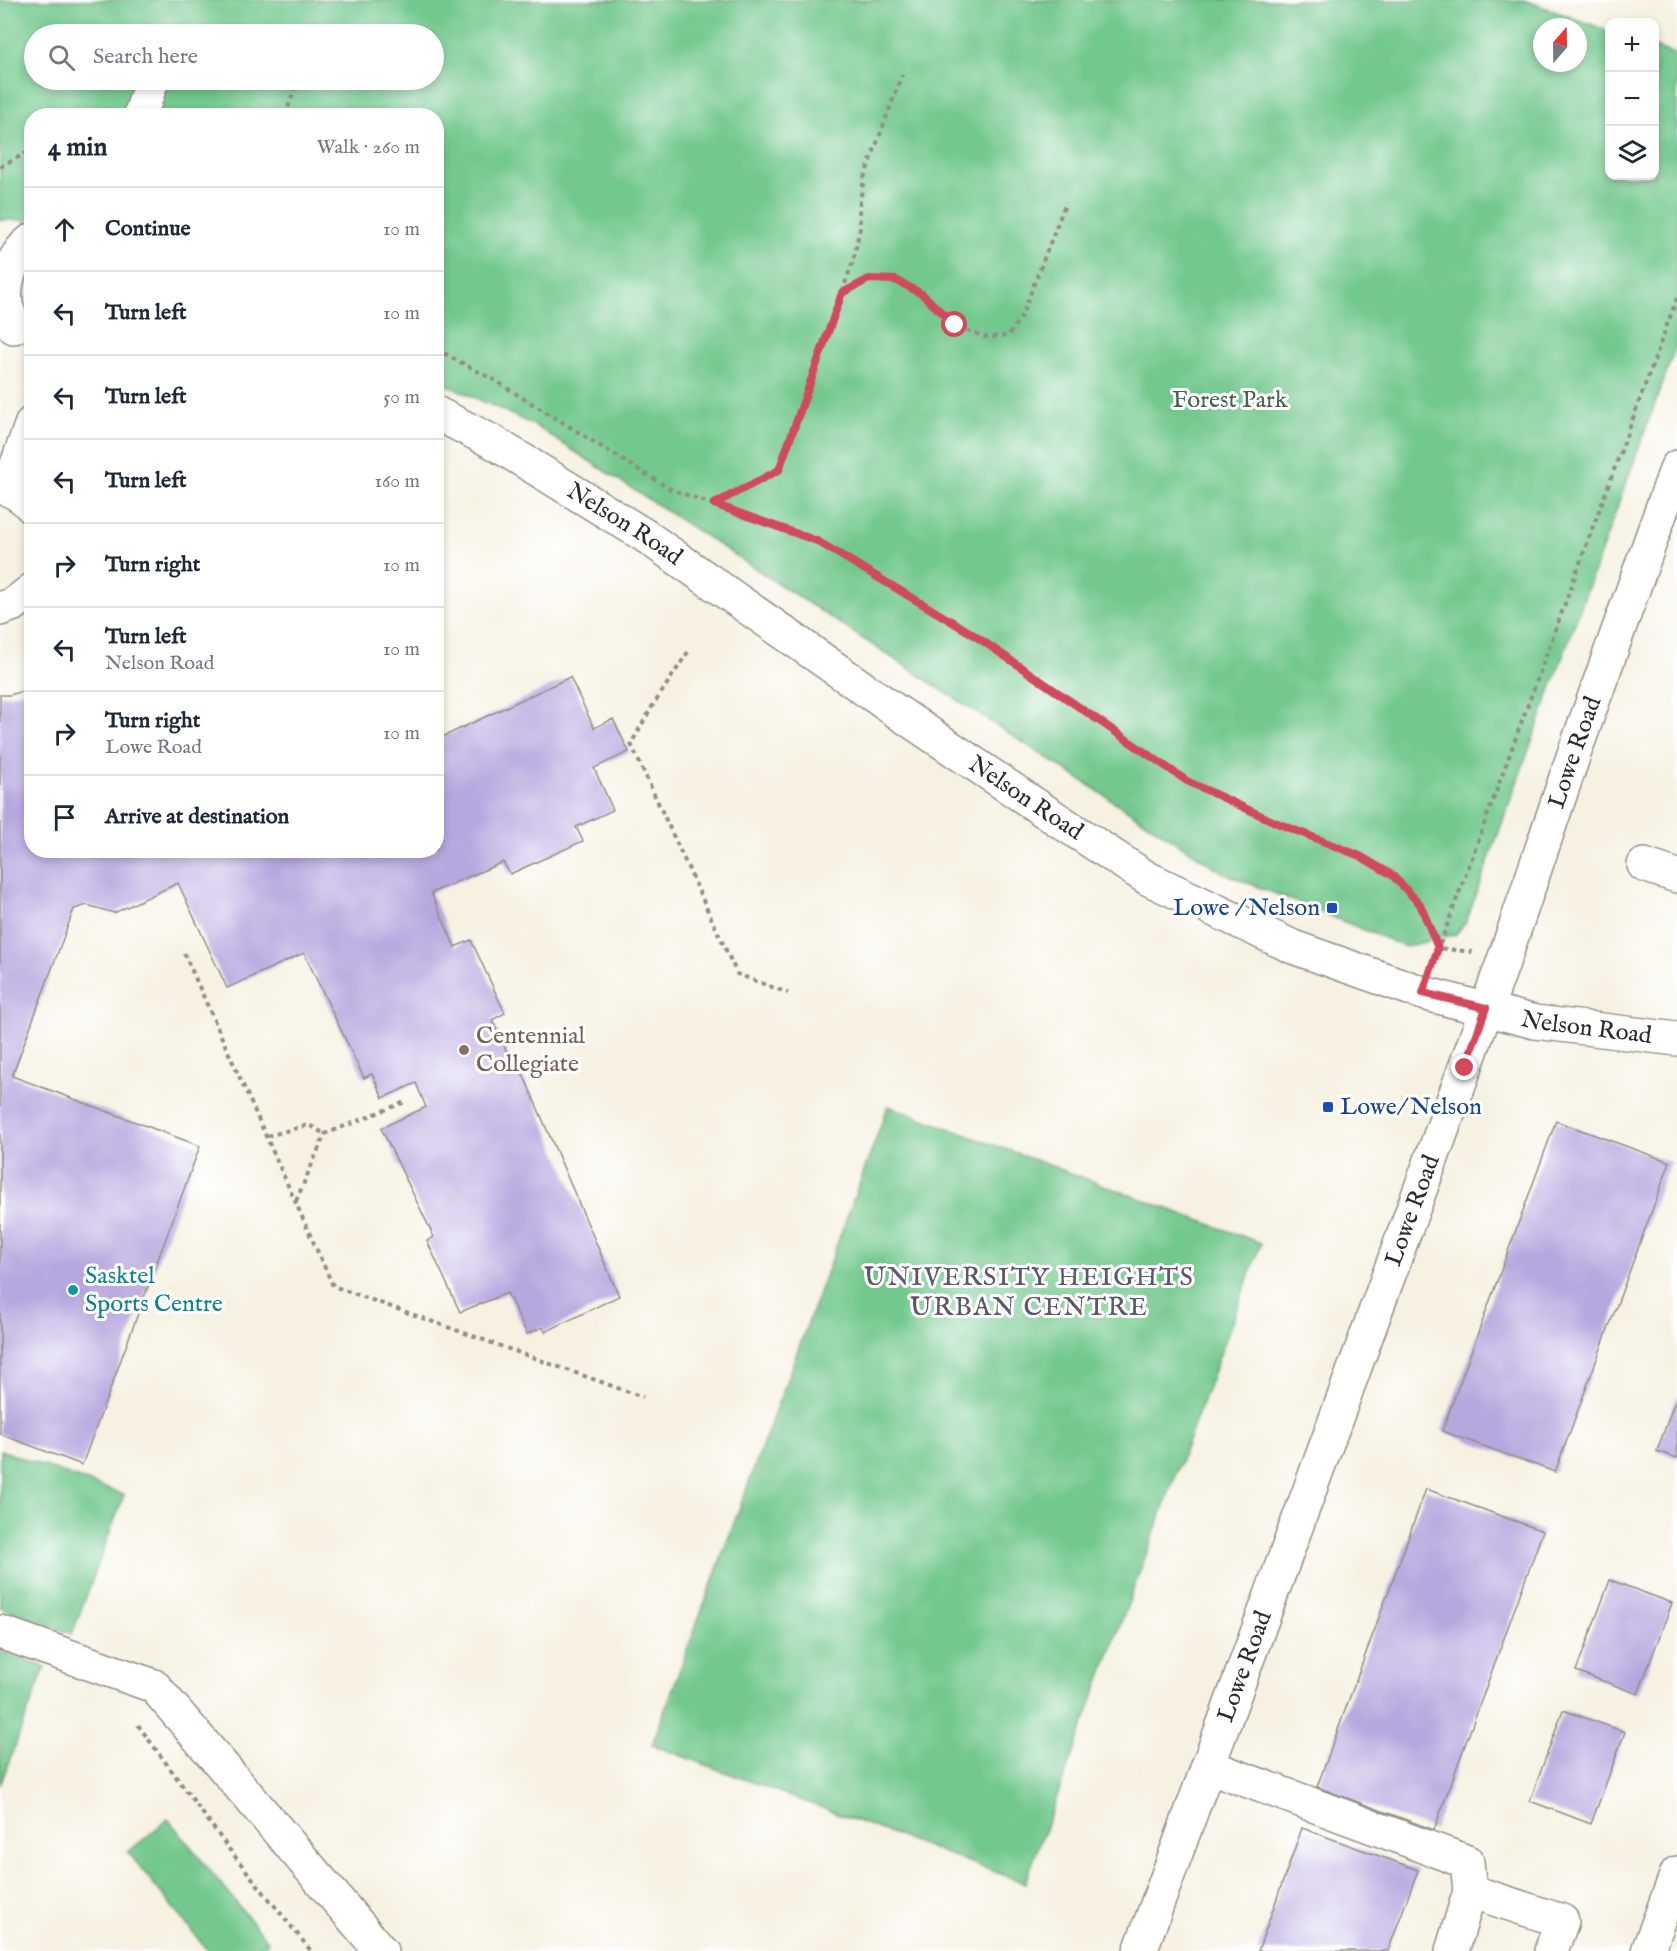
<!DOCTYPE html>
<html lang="en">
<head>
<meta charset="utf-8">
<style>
  :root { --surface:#fff; --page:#f2f2f3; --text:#1f2937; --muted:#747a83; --line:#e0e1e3 }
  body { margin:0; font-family:"IM FELL English",serif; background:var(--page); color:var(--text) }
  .controls { position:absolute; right:18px; top:18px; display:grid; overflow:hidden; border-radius:12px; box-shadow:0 3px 9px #0003 }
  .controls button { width:54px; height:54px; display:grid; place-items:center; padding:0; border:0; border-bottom:2px solid var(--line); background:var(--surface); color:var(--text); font:30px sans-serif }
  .compass { position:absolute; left:1533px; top:18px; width:54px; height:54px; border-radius:50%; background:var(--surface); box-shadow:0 3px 9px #0003; rotate:20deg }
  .stop { position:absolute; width:18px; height:18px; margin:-14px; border:4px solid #d1495b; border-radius:50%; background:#fff }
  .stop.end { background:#d1495b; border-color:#fff; box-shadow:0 2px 6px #0008 }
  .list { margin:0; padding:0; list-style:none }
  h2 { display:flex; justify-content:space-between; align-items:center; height:78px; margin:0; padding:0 24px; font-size:26px }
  h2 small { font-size:20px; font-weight:400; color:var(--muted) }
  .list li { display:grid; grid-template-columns:39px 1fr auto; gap:18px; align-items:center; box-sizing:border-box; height:84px; padding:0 24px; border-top:2px solid var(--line) }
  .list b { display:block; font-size:22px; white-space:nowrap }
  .list p { margin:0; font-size:20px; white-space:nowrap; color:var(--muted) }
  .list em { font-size:20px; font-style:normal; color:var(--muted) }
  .icon { flex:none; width:33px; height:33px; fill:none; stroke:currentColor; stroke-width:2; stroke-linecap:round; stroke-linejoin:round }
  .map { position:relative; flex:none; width:1677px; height:1951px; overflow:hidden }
  .search { position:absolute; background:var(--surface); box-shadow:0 3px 9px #0003; left:24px; top:24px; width:420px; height:66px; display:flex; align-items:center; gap:15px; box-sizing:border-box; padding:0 21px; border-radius:33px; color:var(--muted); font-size:22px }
  .panel { position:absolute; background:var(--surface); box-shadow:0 3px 9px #0003; left:24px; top:108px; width:420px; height:750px; border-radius:24px }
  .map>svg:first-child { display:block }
  .green { fill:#72c88d; stroke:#4e7a5c; stroke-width:1.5; fill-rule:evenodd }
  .building { fill:#b7a7df }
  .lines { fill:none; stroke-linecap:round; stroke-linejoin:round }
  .minor-casing { stroke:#908e86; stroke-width:36 }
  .path { stroke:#908e86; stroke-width:4; stroke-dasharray:4.5 4.5; stroke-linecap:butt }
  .minor { stroke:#fff; stroke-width:33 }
  .route { stroke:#d1495b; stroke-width:8 }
  .transit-dot { fill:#1a4fb4; stroke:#fff; stroke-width:2 }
  .education-dot { fill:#8d6e63; stroke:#fff; stroke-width:2 }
  .culture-dot { fill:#0f9aa8; stroke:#fff; stroke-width:2 }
  .labels { text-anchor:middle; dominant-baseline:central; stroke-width:6; stroke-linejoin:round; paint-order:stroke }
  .park-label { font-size:24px; fill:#44624d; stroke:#fff }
  .street-label { font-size:24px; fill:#2b2b2b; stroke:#fff }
  .transit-label { font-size:24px; fill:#164399; stroke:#fff; text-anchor:end }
  .education-label { font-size:24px; fill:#785e54; stroke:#fff; text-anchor:start }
  .culture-label { font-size:24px; fill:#0d838f; stroke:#fff; text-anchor:start }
  .neighbourhood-label { font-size:26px; letter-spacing:1.5px; fill:#5c566a; stroke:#fff }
</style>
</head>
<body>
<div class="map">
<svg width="1677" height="1951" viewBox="0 0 1677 1951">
  <rect width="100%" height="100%" fill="#fff"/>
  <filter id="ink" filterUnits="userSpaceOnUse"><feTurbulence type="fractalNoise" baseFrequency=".0167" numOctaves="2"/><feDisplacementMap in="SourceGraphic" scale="12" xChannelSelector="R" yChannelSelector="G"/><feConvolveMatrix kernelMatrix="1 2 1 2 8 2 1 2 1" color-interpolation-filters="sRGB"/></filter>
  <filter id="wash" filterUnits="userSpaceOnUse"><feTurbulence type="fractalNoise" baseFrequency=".008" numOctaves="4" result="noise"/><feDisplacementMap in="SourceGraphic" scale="24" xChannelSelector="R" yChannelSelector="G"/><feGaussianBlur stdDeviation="1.35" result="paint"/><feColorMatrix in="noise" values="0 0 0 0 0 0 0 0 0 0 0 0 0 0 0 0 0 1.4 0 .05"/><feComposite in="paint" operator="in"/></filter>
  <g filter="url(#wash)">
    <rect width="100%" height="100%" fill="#f6f1e1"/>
    <path class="green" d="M0 0H1524L1609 31 1610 176H1654L1655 47 1677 55V343L1466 922 1456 934 1406 947 1224 873 534 425 437 380 436 116H32L31 218 27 220H0ZM1542 27H1578V63H1542ZM34 34H434V80H34Z
      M888 1106 1261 1243 1025 1883 652 1745Z
      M0 1450 124 1495 72 1634 0 1607Z
      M0 1650 45 1667 0 1785Z
      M168 1819 268 1942 257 1951H208L128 1852Z"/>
    <g id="blocks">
      <path class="building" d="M570 677 594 728 613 719 629 752 594 768 613 810 576 827 583 841 510 874 503 862 431 893 455 947 471 940 505 1013 492 1020 514 1067 519 1065 619 1296 545 1332 543 1327 527 1334 507 1293 460 1312 427 1241 434 1237 381 1128 426 1107 416 1083 383 1098 372 1074 364 1078 304 953 227 988 178 883 114 913 87 905 74 909 12 1076 200 1146 82 1465 0 1434V695H10L32 688V850H436V740Z
        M1556 1121 1670 1162 1555 1472 1442 1431Z
        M1677 1395V1458L1657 1451Z
        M1426 1489 1543 1531 1434 1830 1317 1787Z
        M1610 1580 1672 1603 1638 1694 1576 1671Z
        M1563 1710 1625 1732 1591 1824 1530 1801Z
        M1302 1828 1418 1870 1388 1951H1258Z"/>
    </g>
  </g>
  <g filter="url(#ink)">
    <use href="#blocks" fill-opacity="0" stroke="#908e86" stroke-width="1.5"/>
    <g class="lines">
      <g class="minor-casing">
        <g id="minor">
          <path d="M140 116 152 80"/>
          <path d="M14 327C12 320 8 312 6 304 3 281 13 254 32 240"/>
          <path id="s1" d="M436 413 493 442 644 535 893 709 1046 812 1147 878 1293 947 1423 993 1535 1022 1677 1039"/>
          <path d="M0 487C12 490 24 497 32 507"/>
          <path d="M8 489 32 423"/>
          <path d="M0 609 14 604 32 590"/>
          <path d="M1644 865 1677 876"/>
          <path d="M0 1632 154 1686 381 1951"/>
          <path d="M1208 1766 1467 1862 1470 1891"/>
          <path id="s2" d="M1140 1951 1465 1068 1505 957 1575 751 1677 467"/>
          <path d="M1452 1951 1470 1891 1562 1921 1551 1951"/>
          <path d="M1648 1951 1677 1873"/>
        </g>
      </g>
      <path class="path" d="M285 116 298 80
        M0 167 32 150
        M843 293 869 279 896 280 922 294 955 325 984 337 1008 336 1022 315 1066 202
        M436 349 494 380 670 489 817 541 971 633 1187 781 1277 823 1361 856 1392 875 1421 904 1438 948 1472 952
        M715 504 779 470 853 261 860 228 859 207 864 178 902 75
        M688 652 650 710 631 744 737 974 788 993
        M184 953 333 1286 643 1397
        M1434 961 1677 298
        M267 1136 309 1125 325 1134
        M296 1201 325 1134 405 1102
        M138 1725 229 1849 311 1951"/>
      <use href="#minor" class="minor"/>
    </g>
  </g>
  <g class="lines" filter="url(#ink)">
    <path class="route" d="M955 325 922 294 896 280 869 279 842 293 779 470 714 504 817 541 971 633 1187 781 1277 823 1360 856 1392 875 1420 904 1438 948 1423 993 1486 1008 1465 1068"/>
  </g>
  <g class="transit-dot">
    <rect x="1326" y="902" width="12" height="12" rx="3"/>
    <rect x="1322" y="1101" width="12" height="12" rx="3"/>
  </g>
  <circle class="education-dot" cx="464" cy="1050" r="6"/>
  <circle class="culture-dot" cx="73" cy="1290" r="6"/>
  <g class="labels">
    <g class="park-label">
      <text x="1230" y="400">Forest Park</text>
    </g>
    <g class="street-label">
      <text stroke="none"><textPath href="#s1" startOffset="219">Nelson Road</textPath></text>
      <text stroke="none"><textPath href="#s2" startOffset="1275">Lowe Road</textPath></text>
      <text stroke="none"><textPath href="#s1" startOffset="705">Nelson Road</textPath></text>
      <text stroke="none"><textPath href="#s1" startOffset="1317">Nelson Road</textPath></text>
      <text stroke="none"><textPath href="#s2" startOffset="789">Lowe Road</textPath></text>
      <text stroke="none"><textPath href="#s2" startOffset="303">Lowe Road</textPath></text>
    </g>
    <g class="transit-label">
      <text x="1320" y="908">Lowe / Nelson</text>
      <text x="1340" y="1107" text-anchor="start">Lowe/ Nelson</text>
    </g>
    <g class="education-label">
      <text x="476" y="1036">Centennial<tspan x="476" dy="28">Collegiate</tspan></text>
    </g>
    <g class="culture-label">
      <text x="85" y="1276">Sasktel<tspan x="85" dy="28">Sports Centre</tspan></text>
    </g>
    <g class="neighbourhood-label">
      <text x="1029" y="1277">UNIVERSITY HEIGHTS<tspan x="1029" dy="30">URBAN CENTRE</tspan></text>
    </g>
  </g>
</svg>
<div class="controls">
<button>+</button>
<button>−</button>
<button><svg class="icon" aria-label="layers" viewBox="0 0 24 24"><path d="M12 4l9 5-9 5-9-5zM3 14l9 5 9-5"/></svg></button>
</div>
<svg class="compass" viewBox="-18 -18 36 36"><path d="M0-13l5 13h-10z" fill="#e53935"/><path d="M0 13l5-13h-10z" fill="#747a83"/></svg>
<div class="stop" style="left:955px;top:325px"></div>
<div class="stop end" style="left:1465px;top:1068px"></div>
<div class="search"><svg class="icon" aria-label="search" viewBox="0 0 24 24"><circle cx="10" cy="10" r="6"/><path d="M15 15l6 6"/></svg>Search here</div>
<section class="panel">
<h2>4 min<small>Walk · 260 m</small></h2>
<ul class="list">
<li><svg class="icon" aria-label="ahead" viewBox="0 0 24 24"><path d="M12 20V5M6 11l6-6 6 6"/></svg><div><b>Continue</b></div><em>10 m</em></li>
<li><svg class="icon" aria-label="left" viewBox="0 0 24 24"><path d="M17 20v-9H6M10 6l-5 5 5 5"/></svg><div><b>Turn left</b></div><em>10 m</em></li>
<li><svg class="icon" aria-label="left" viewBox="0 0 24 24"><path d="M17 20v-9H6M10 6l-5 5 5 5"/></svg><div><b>Turn left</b></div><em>50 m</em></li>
<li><svg class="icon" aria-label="left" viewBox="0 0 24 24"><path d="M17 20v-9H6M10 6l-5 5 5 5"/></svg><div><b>Turn left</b></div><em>160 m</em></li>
<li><svg class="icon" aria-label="right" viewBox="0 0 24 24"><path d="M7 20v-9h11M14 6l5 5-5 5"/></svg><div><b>Turn right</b></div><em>10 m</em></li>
<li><svg class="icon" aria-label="left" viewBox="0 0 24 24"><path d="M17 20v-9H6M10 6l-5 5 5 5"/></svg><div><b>Turn left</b><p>Nelson Road</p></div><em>10 m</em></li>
<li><svg class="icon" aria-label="right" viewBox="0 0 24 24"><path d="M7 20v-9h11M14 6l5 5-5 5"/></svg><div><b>Turn right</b><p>Lowe Road</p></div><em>10 m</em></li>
<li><svg class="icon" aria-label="arrive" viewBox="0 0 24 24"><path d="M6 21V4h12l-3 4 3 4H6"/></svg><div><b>Arrive at destination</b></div></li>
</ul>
</section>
</div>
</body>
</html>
